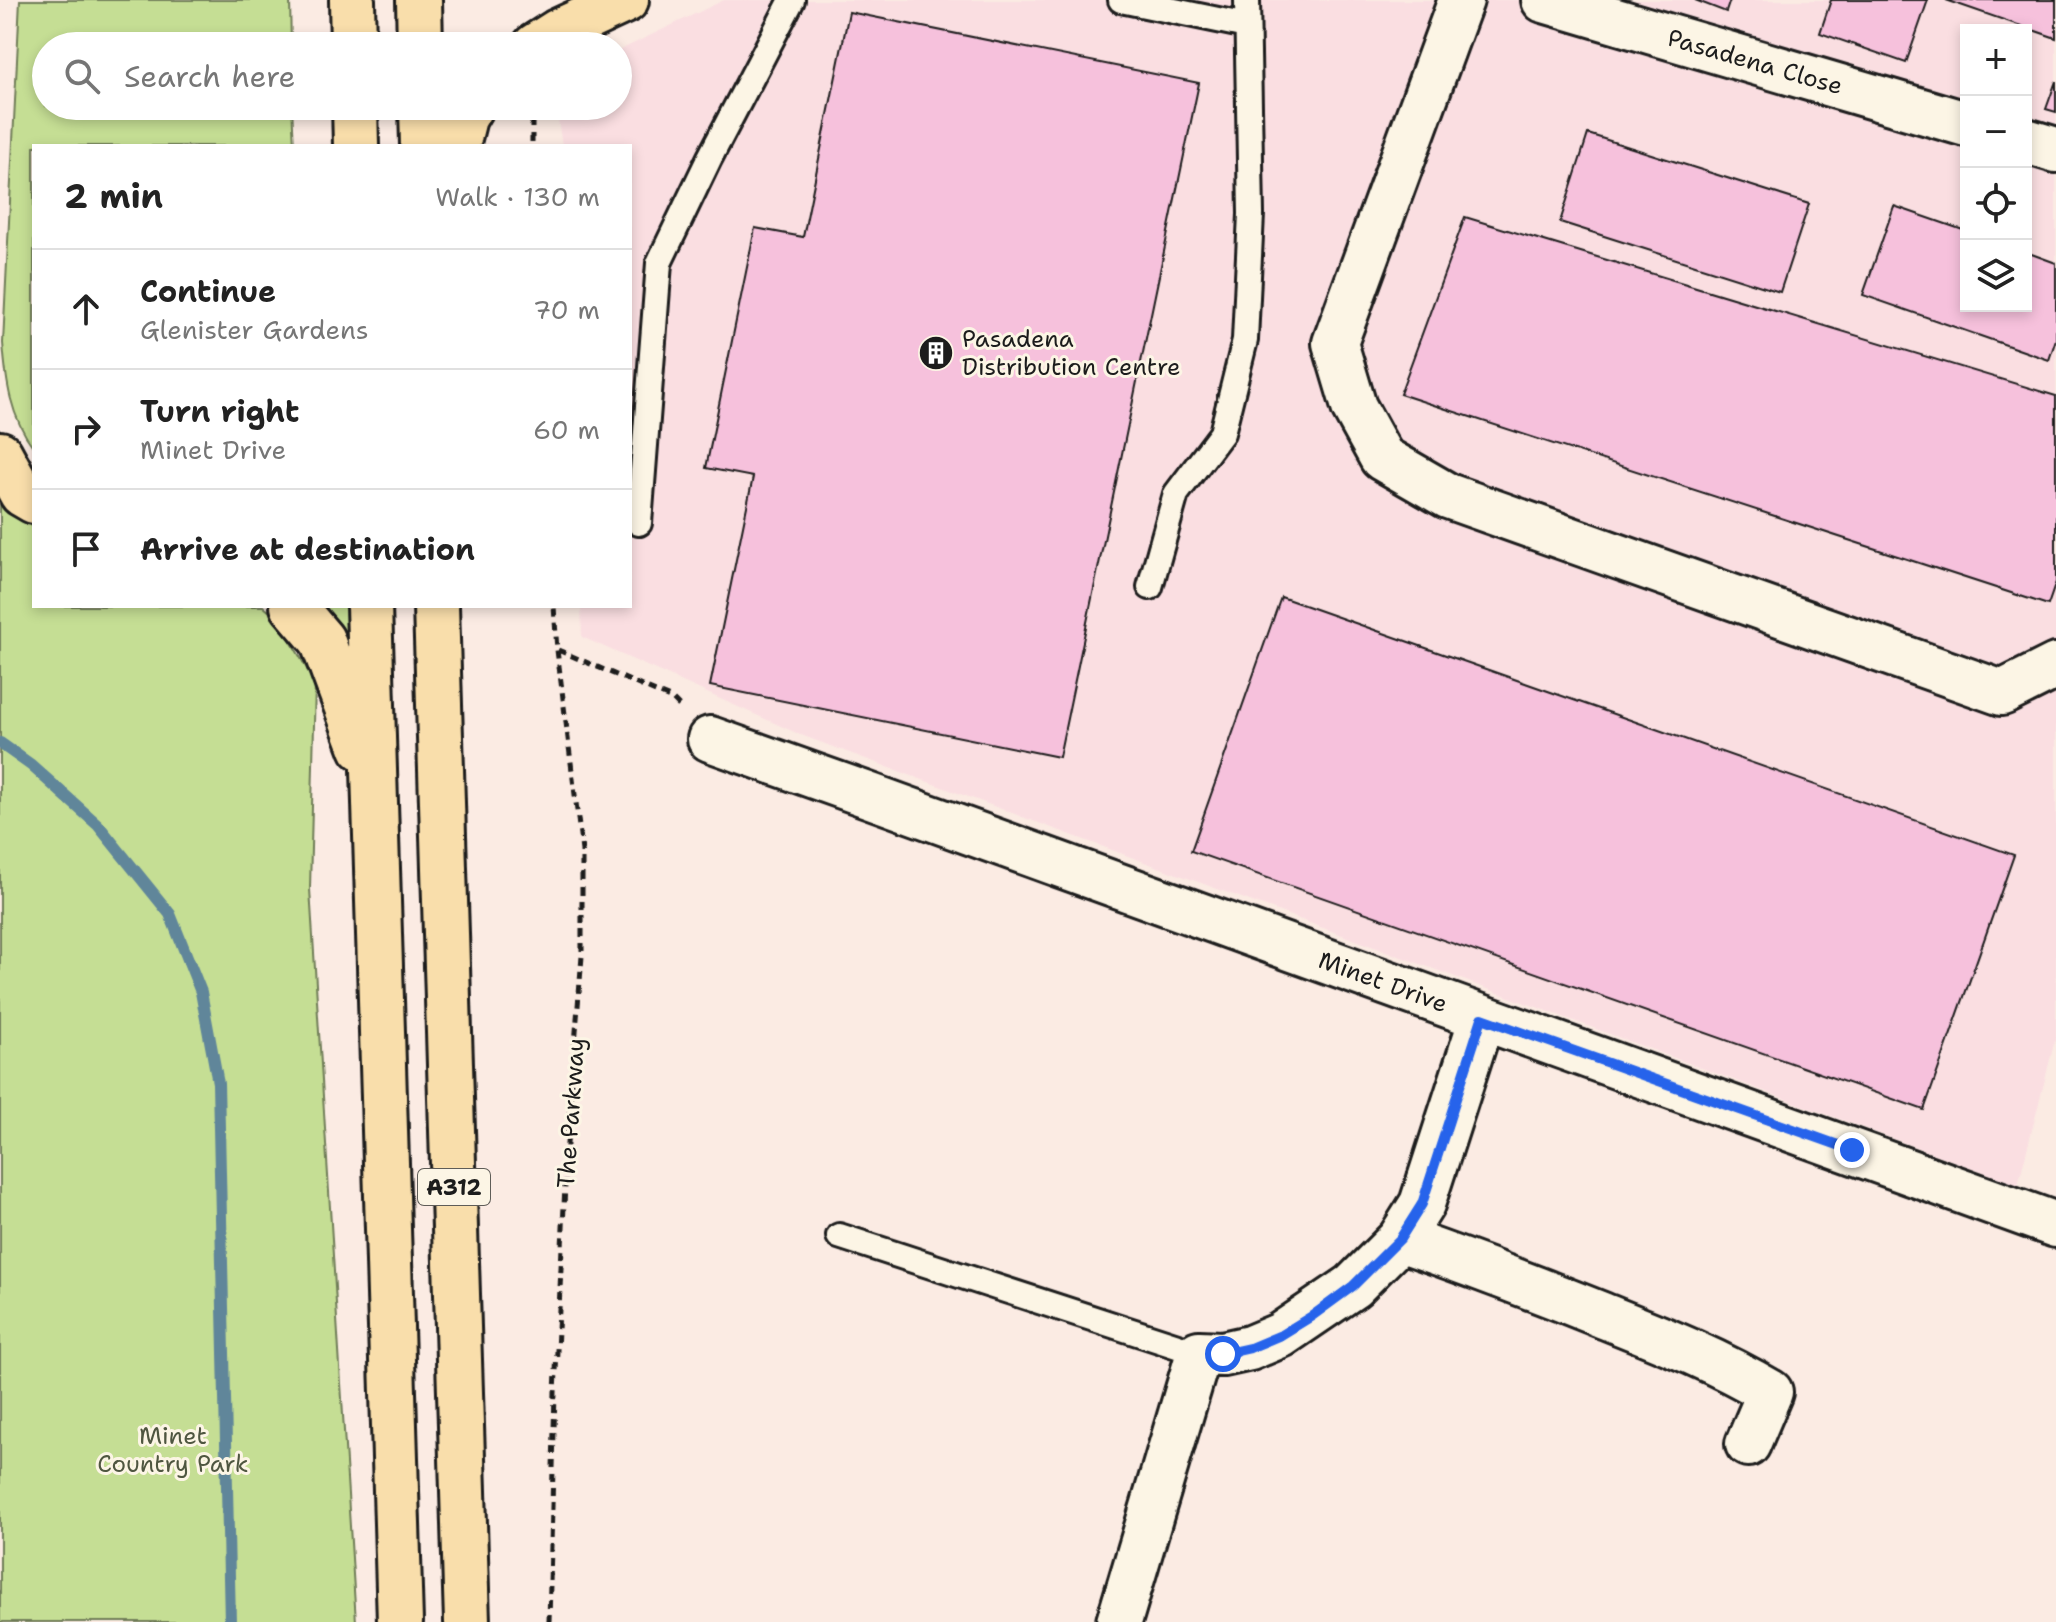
<!DOCTYPE html>
<html lang="en">
<head>
<meta charset="utf-8">
<style>
  :root { --surface:#fff; --page:#f2f2f2; --text:#222; --muted:#767676; --line:#e0e0e0 }
  body { margin:0; font-family:"Shantell Sans",sans-serif; background:var(--page); color:var(--text) }
  .controls { position:absolute; right:24px; top:24px; display:grid; overflow:hidden; border-radius:0px; box-shadow:0 4px 12px #0003 }
  .controls button { width:72px; height:72px; display:grid; place-items:center; padding:0; border:0; border-bottom:2px solid var(--line); background:var(--surface); color:var(--text); font:40px sans-serif }
  .stop { position:absolute; width:24px; height:24px; margin:-18px; border:6px solid #2563eb; border-radius:50%; background:#fff }
  .stop.end { background:#2563eb; border-color:#fff; box-shadow:0 2px 8px #0008 }
  .list { margin:0; padding:0; list-style:none }
  h2 { display:flex; justify-content:space-between; align-items:center; height:104px; margin:0; padding:0 32px; font-size:34px }
  h2 small { font-size:26px; font-weight:400; color:var(--muted) }
  .list li { display:grid; grid-template-columns:52px 1fr auto; gap:24px; align-items:center; box-sizing:border-box; height:120px; padding:0 32px; border-top:2px solid var(--line) }
  .list b { display:block; font-size:30px; white-space:nowrap }
  .list p { margin:0; font-size:26px; white-space:nowrap; color:var(--muted) }
  .list em { font-size:26px; font-style:normal; color:var(--muted) }
  .icon { flex:none; width:44px; height:44px; fill:none; stroke:currentColor; stroke-width:2; stroke-linecap:round; stroke-linejoin:round }
  .map { position:relative; flex:none; width:2056px; height:1622px; overflow:hidden }
  .search { position:absolute; background:var(--surface); box-shadow:0 4px 12px #0003; left:32px; top:32px; width:600px; height:88px; display:flex; align-items:center; gap:20px; box-sizing:border-box; padding:0 28px; border-radius:44px; color:var(--muted); font-size:30px }
  .panel { position:absolute; background:var(--surface); box-shadow:0 4px 12px #0003; left:32px; top:144px; width:600px; height:464px; border-radius:0px }
  .map>svg:first-child { display:block }
  .built { fill:#fadee1; fill-rule:evenodd }
  .green { fill:#c5de94; stroke:#707d58; stroke-width:2 }
  .lines { fill:none; stroke-linecap:round; stroke-linejoin:round }
  .stream { stroke:#60869a; stroke-width:12 }
  .building { fill:#f6c1dc; stroke:#1c1c1c; stroke-width:2 }
  .service-casing { stroke:#1c1c1c; stroke-width:30 }
  .minor-casing { stroke:#1c1c1c; stroke-width:50 }
  .trunk-casing { stroke:#1c1c1c; stroke-width:50 }
  .path { stroke:#1c1c1c; stroke-width:5; stroke-dasharray:8 6; stroke-linecap:butt }
  .service { stroke:#fcf5e5; stroke-width:24 }
  .minor { stroke:#fcf5e5; stroke-width:44 }
  .trunk { stroke:#f9deab; stroke-width:44 }
  .route { stroke:#2563eb; stroke-width:10 }
  .labels { text-anchor:middle; dominant-baseline:central; stroke-width:6; stroke-linejoin:round; paint-order:stroke }
  .shield { fill:#fcf5e5; stroke:#5f5d58; stroke-width:2 }
  .shield-label { font-size:22px; font-weight:bold; fill:#1c1c1c }
  .street-label { font-size:24px; fill:#1c1c1c; stroke:#fcf5e5 }
  .poi-label { font-size:24px; fill:#1c1c1c; stroke:#fcf5e5; text-anchor:start }
  .park-label { font-size:24px; fill:#4f5640; stroke:#fcf5e5 }
</style>
</head>
<body>
<div class="map">
<svg width="2056" height="1622" viewBox="0 0 2056 1622">
  <rect width="100%" height="100%" fill="#fbebe3"/>
  <filter id="ink" filterUnits="userSpaceOnUse"><feTurbulence type="fractalNoise" baseFrequency=".0125" numOctaves="2"/><feDisplacementMap in="SourceGraphic" scale="16" xChannelSelector="R" yChannelSelector="G"/><feConvolveMatrix kernelMatrix="1 2 1 2 8 2 1 2 1" color-interpolation-filters="sRGB"/></filter>
  <g filter="url(#ink)">
    <path class="built" d="M724 0H2056V1036L2018 1185 801 735 582 637 581 606H630V146H562L556 106H618V51ZM1966 30H2026V306H1966Z"/>
    <path class="green" d="M20 0H290L291 46H46V106H292L294 146H34V448C10 417 6 381 3 343Z
      M0 496 34 515V606H263L279 620 315 683 310 889 356 1622H0Z
      M319 606H346L347 639Z"/>
    <g class="lines">
      <path class="stream" d="M0 743 31 765 98 825 170 914 201 992 218 1083 230 1622"/>
    </g>
    <path class="building" d="M1695 0H1730L1726 12Z
      M1831 0H1928L1906 63 1820 33Z
      M1946 0H2056V38Z
      M849 12 1199 83 1059 757 710 686 753 477 706 468 755 228 803 237Z
      M2056 81V112L2046 109Z
      M1588 134 1809 204 1780 292 1560 222Z
      M1894 206 1966 231V306H2026V252L2056 263V339L2049 360 1863 295Z
      M1465 217 2056 396V582L2048 605 1400 394Z
      M1281 597 2014 855 1924 1110 1191 851Z"/>
    <g class="lines">
      <g class="service-casing">
        <path id="service" d="M1121 0 1247 26
          M639 523 659 263 709 159 792 0
          M1150 587 1176 494 1222 433 1245 340 1251 214 1247 0
          M839 1236 1199 1353"/>
      </g>
      <g class="minor-casing">
        <path id="minor" d="M1461 0 1335 343 1354 407 1382 458 1448 496 2002 693 2056 666
          M1544 0 1966 124
          M2026 141 2056 150
          M710 739C1160 898 1608 1063 2056 1225
          M1400 1239C1468 1263 1535 1288 1602 1315 1662 1339 1714 1359 1770 1392L1748 1444
          M1119 1622 1199 1353 1223 1354 1250 1348 1281 1335 1353 1286 1400 1239 1422 1204 1482 1018"/>
      </g>
      <g class="trunk-casing">
        <path id="trunk" d="M352 0 353 46
          M419 0 420 46
          M535 46 557 32 626 0
          M355 106 356 146
          M422 106 423 146
          M457 146 464 118 471 106
          M0 454 22 494 34 501
          M293 606 322 640 362 748
          M369 606 400 1622
          M436 606 467 1622"/>
      </g>
      <path class="path" d="M532 106V146
        M558 650 672 699 682 709
        M549 1622 555 1392 567 1144 582 956V851L557 650 554 606"/>
      <use href="#service" class="service"/>
      <use href="#minor" class="minor"/>
      <use href="#trunk" class="trunk"/>
    </g>
  </g>
  <g class="lines" filter="url(#ink)">
    <path class="route" d="M1223 1354 1250 1348 1281 1335 1312 1316 1353 1286 1400 1239 1422 1204 1482 1018 1852 1150"/>
  </g>
  <defs>
    <g id="building-disc" transform="scale(1.8)"><circle r="9.5" fill="#1c1c1c" stroke="#fcf5e5"/><path d="M-4-6H4V6H1V3H-1V6H-4ZM-2.5-4.3h1.7v1.8h-1.7ZM.8-4.3h1.7v1.8H.8ZM-2.5-1h1.7V.8h-1.7ZM.8-1h1.7V.8H.8Z" fill="#fff"/></g>
  </defs>
  <g fill-rule="evenodd">
    <use href="#building-disc" x="936" y="353"/>
  </g>
  <g class="labels">
    <rect class="shield" x="418" y="1169" width="72" height="36" rx="6"/>
    <g class="shield-label">
      <text x="454" y="1187">A312</text>
    </g>
    <g class="street-label">
      <text transform="translate(1755 62) rotate(16)">Pasadena Close</text>
      <text transform="translate(1383 982) rotate(20)">Minet Drive</text>
      <text transform="translate(571 1113) rotate(-86)">The Parkway</text>
    </g>
    <g class="poi-label">
      <text x="962" y="339">Pasadena<tspan x="962" dy="28">Distribution Centre</tspan></text>
    </g>
    <g class="park-label">
      <text x="173" y="1436">Minet<tspan x="173" dy="28">Country Park</tspan></text>
    </g>
  </g>
</svg>
<div class="controls">
<button>+</button>
<button>−</button>
<button><svg class="icon" aria-label="locate" viewBox="0 0 24 24"><circle cx="12" cy="12" r="6"/><path d="M12 2v4M12 18v4M2 12h4M18 12h4"/></svg></button>
<button><svg class="icon" aria-label="layers" viewBox="0 0 24 24"><path d="M12 4l9 5-9 5-9-5zM3 14l9 5 9-5"/></svg></button>
</div>
<div class="stop" style="left:1223px;top:1354px"></div>
<div class="stop end" style="left:1852px;top:1150px"></div>
<div class="search"><svg class="icon" aria-label="search" viewBox="0 0 24 24"><circle cx="10" cy="10" r="6"/><path d="M15 15l6 6"/></svg>Search here</div>
<section class="panel">
<h2>2 min<small>Walk · 130 m</small></h2>
<ul class="list">
<li><svg class="icon" aria-label="ahead" viewBox="0 0 24 24"><path d="M12 20V5M6 11l6-6 6 6"/></svg><div><b>Continue</b><p>Glenister Gardens</p></div><em>70 m</em></li>
<li><svg class="icon" aria-label="right" viewBox="0 0 24 24"><path d="M7 20v-9h11M14 6l5 5-5 5"/></svg><div><b>Turn right</b><p>Minet Drive</p></div><em>60 m</em></li>
<li><svg class="icon" aria-label="arrive" viewBox="0 0 24 24"><path d="M6 21V4h12l-3 4 3 4H6"/></svg><div><b>Arrive at destination</b></div></li>
</ul>
</section>
</div>
</body>
</html>
